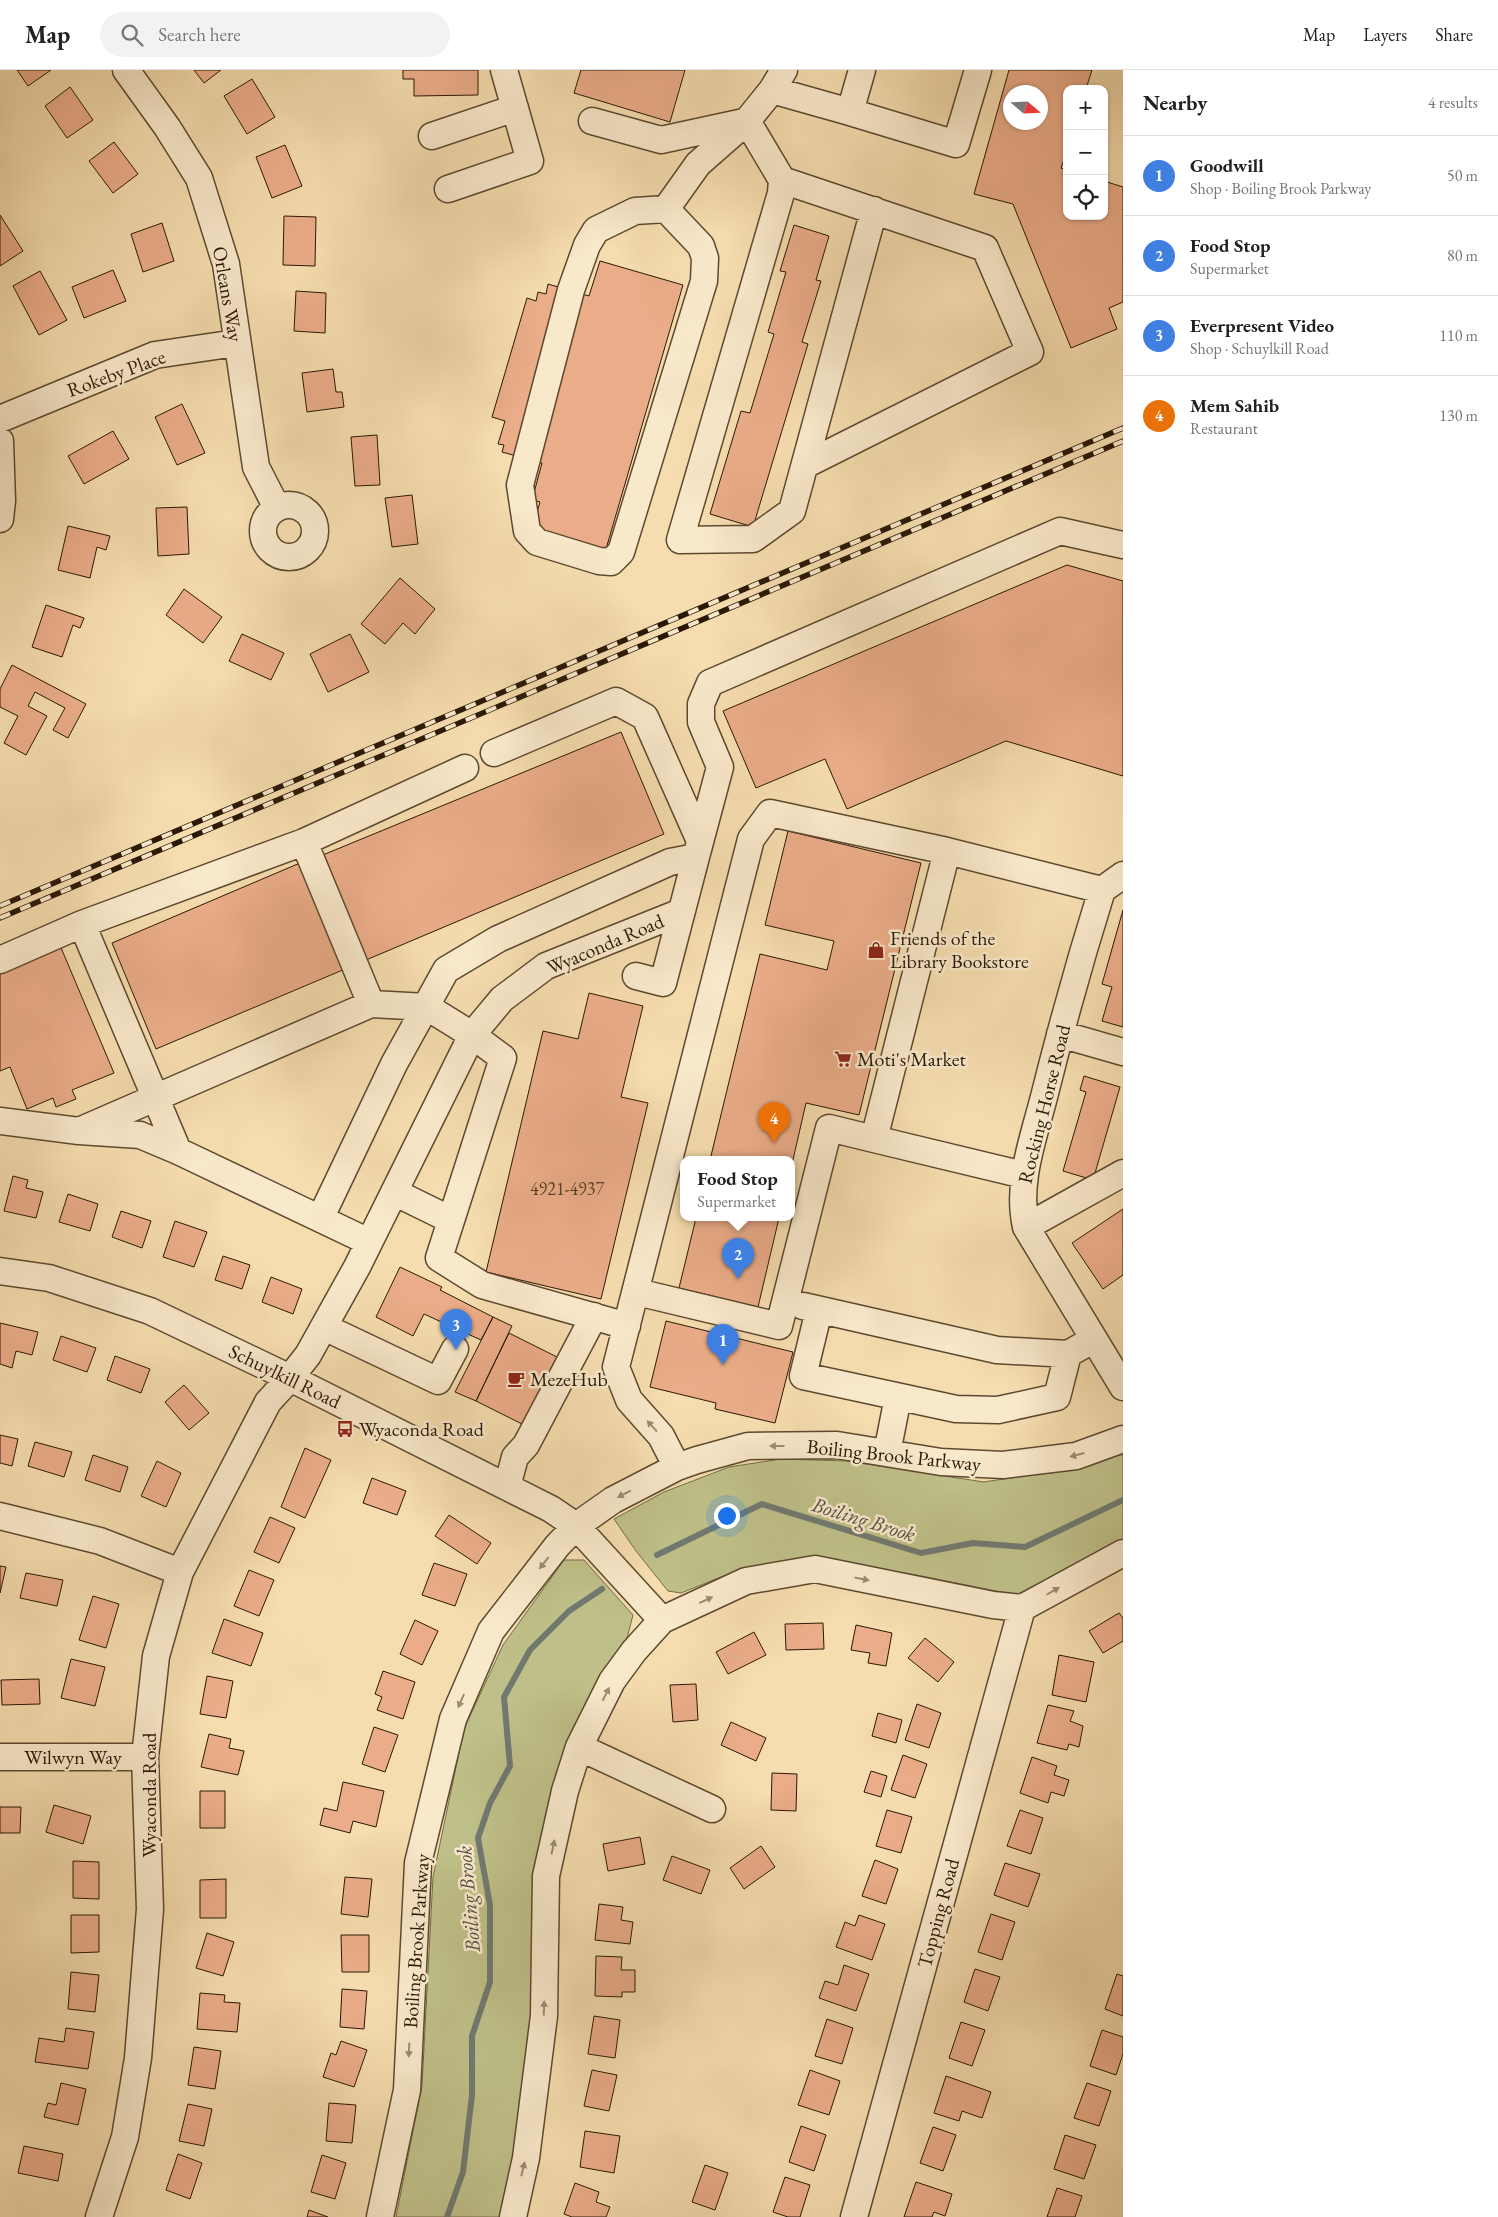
<!DOCTYPE html>
<html lang="en">
<head>
<meta charset="utf-8">
<style>
  :root { --surface:#fff; --page:#f2f2f2; --text:#222; --muted:#767676; --line:#e0e0e0; --accent:#db2777 }
  body { margin:0; font-family:"EB Garamond",serif; background:var(--page); color:var(--text) }
  .controls { position:absolute; right:15px; top:15px; display:grid; overflow:hidden; border-radius:10px; box-shadow:0 1px 4px #0004 }
  .controls button { width:45px; height:45px; display:grid; place-items:center; padding:0; border:0; border-bottom:1px solid var(--line); background:var(--surface); color:var(--text); font:25px sans-serif }
  .compass { position:absolute; left:1003px; top:15px; width:45px; height:45px; border-radius:50%; background:var(--surface); box-shadow:0 1px 4px #0004; rotate:109deg }
  .you { position:absolute; left:726px; top:1445px; width:18px; height:18px; margin:-12px; border:4px solid #fff; border-radius:50%; background:#1a73e8; box-shadow:0 0 0 8px #1a73e833 }
  .badge { display:grid; place-items:center; width:32px; height:32px; border-radius:50%; background:var(--accent); color:#fff; font-size:16px; font-weight:700 }
  .pin { position:absolute; translate:-50% -41px; filter:drop-shadow(0 1px 2px #0008) }
  .pin::after { content:''; position:absolute; top:26px; width:18px; height:15px; background:inherit; clip-path:polygon(0 0,100% 0,50% 100%) }
  .popup { position:absolute; left:680px; top:1086px; width:115px; height:65px; box-sizing:border-box; display:grid; place-content:center; border-radius:10px; background:var(--surface); filter:drop-shadow(0 1px 4px #0005); font-size:16px; white-space:nowrap; color:var(--muted) }
  .popup b { font-size:19px; color:var(--text) }
  .popup::after { content:''; position:absolute; left:50%; top:100%; margin-left:-10px; border:10px solid transparent; border-top-color:var(--surface) }
  .list { margin:0; padding:0; list-style:none }
  h2 { display:flex; justify-content:space-between; align-items:center; height:65px; margin:0; padding:0 20px; font-size:21px }
  h2 small { font-size:16px; font-weight:400; color:var(--muted) }
  .list li { display:grid; grid-template-columns:32px 1fr auto; gap:15px; align-items:center; box-sizing:border-box; height:80px; padding:0 20px; border-top:1px solid var(--line) }
  .list b { display:block; font-size:19px; white-space:nowrap }
  .list p { margin:0; font-size:16px; white-space:nowrap; color:var(--muted) }
  .list em { font-size:16px; font-style:normal; color:var(--muted) }
  .icon { flex:none; width:28px; height:28px; fill:none; stroke:currentColor; stroke-width:2; stroke-linecap:round; stroke-linejoin:round }
  .map { position:relative; flex:none; width:1123px; height:2147px; overflow:hidden }
  header { display:flex; align-items:center; gap:30px; box-sizing:border-box; height:70px; padding:0 25px; background:var(--surface); border-bottom:1px solid var(--line) }
  header strong { font-size:24px }
  nav { display:flex; gap:28px; margin-inline-start:auto; font-size:18px }
  .search { width:350px; height:45px; background:var(--page); display:flex; align-items:center; gap:12px; box-sizing:border-box; padding:0 18px; border-radius:28px; color:var(--muted); font-size:19px }
  main { display:flex }
  aside { flex:1; background:var(--surface) }
  .map>svg:first-child { display:block }
  .green { fill:#bfc089; stroke:#746c48 }
  .lines { fill:none; stroke-linecap:round; stroke-linejoin:round }
  .stream { stroke:#717970; stroke-width:6 }
  .building { fill:#ebad89; stroke:#2a1806; fill-rule:evenodd }
  .minor-casing { stroke:#5d4930; stroke-width:29 }
  .minor { stroke:#f9e9cb; stroke-width:26 }
  .rail-casing { stroke:#2a1806; stroke-width:5.5 }
  .rail { stroke:#f9e9cb; stroke-width:4; stroke-dasharray:11; stroke-linecap:butt }
  .oneway { fill:#9c8b72 }
  .labels { text-anchor:middle; dominant-baseline:central; stroke-width:5; stroke-linejoin:round; paint-order:stroke }
  .number-label { font-size:18px; fill:#5a3d27 }
  .street-label { font-size:20px; fill:#2a1806; stroke:#f9e9cb }
  .poi-label { font-size:20px; fill:#2a1806; stroke:#f9e9cb; text-anchor:start }
  .water-label { font-size:21px; font-style:italic; fill:#545044; stroke:#f9e9cb }
</style>
</head>
<body>
<header>
<strong>Map</strong>
<div class="search"><svg class="icon" aria-label="search" viewBox="0 0 24 24"><circle cx="10" cy="10" r="6"/><path d="M15 15l6 6"/></svg>Search here</div>
<nav><a>Map</a><a>Layers</a><a>Share</a></nav>
</header>
<main>
<div class="map">
<svg width="1123" height="2147" viewBox="0 0 1123 2147">
  <rect width="100%" height="100%" fill="#f6ddaf"/>
  <filter id="stains"><feTurbulence type="fractalNoise" baseFrequency=".004" numOctaves="4"/><feColorMatrix values="0 0 0 0 .2 0 0 0 0 .09 0 0 0 0 .02 0 0 0 .5 -.17"/></filter>
  <radialGradient id="worn" r=".72"><stop offset=".6" stop-color="#630" stop-opacity="0"/><stop offset="1" stop-color="#630" stop-opacity=".3"/></radialGradient>
  <path class="green" d="M1116 1384 1123 1385V1471L1016 1525 911 1504 812 1491 741 1499 681 1523 668 1521 636 1481 614 1449 664 1422 729 1397 781 1389 847 1391 984 1412 1074 1398Z
    M564 1490H584L633 1545 625 1576 580 1647 533 1945 515 2088 502 2147H396L422 2016 433 1807 464 1659 503 1575Z"/>
  <g class="lines">
    <path class="stream" d="M657 1485 762 1434 921 1483 973 1473 1025 1477 1123 1430
      M447 2147 463 2102 472 2025V1966L490 1912V1835L478 1768 490 1733 510 1696 504 1627 530 1580 569 1541 602 1519"/>
  </g>
  <path class="building" d="M17 0H51L28 16Z
    M194 0H221L204 13Z
    M403 0H478V25L414 26V9H403Z
    M581 0H685L670 52 574 23Z
    M1009 0H1092L1086 19H1067V81L1061 98 1067 100V146H1104V111L1123 117V232L1109 238 1117 259 1071 278 1013 134 974 124ZM1011 22H1040V52H1011Z
    M252 9 275 47 247 64 224 26Z
    M70 17 93 50 67 68 45 36Z
    M114 72 138 104 113 123 89 91Z
    M285 75 302 116 272 128 256 87Z
    M0 145 23 181 0 196Z
    M284 146 316 147 315 196 283 195Z
    M162 153 174 191 143 202 131 164Z
    M794 155 829 166 816 210 821 211 802 272 808 274 753 457 710 444 741 341 750 343 774 264 768 262 786 202 780 201Z
    M600 191 683 215 606 479 532 459 540 432 532 430 542 393 502 382 504 375 498 374 505 351 492 347 527 228 536 231 538 222 546 224 548 214 589 226Z
    M113 200 126 231 84 248 72 217Z
    M40 201 67 250 39 265 13 216Z
    M296 221 326 223 325 263 294 261Z
    M333 299 336 322H342L344 337 307 342 302 303Z
    M182 334 205 383 177 395 155 347Z
    M113 361 129 389 84 414 68 386Z
    M377 365 380 415 355 416 351 367Z
    M412 425 418 474 392 477 385 428Z
    M187 437 189 484 158 486 156 438Z
    M68 456 110 466 106 480 97 477 90 508 58 500Z
    M1067 495 1123 511V706L1006 671 847 739 825 689 756 718 723 641Z
    M400 508 435 539 415 564 403 553 385 574 361 554Z
    M184 519 222 547 203 573 166 545Z
    M46 535 84 548 80 558 73 555 62 587 32 577Z
    M242 564 284 583 271 610 229 591Z
    M350 564 369 602 328 622 310 584Z
    M12 595 86 634 68 668 53 660 65 638 35 622 28 636 47 646 26 685 4 673 18 646 0 637V619Z
    M621 662 664 764 366 890 318 787Z
    M788 761 921 793 859 1045 806 1033 792 1094V1090H710L760 884 827 900 834 871 765 855Z
    M300 793 345 899 156 979 112 873Z
    M1123 840V957L1102 951 1112 917 1102 914Z
    M59 873 114 1003 72 1020 76 1029 56 1037 53 1028 27 1039 10 997 0 1001V899Z
    M589 923 643 936 621 1027 648 1033 601 1229 486 1202 543 961 578 969Z
    M1084 1006 1120 1017 1093 1110 1063 1101 1086 1022 1080 1020Z
    M13 1106 28 1110 26 1118 43 1122 36 1148 4 1141Z
    M68 1124 98 1134 90 1161 59 1152Z
    M1123 1139V1205L1103 1219 1072 1173Z
    M121 1141 151 1151 142 1178 112 1167Z
    M696 1148H779L758 1237 679 1218Z
    M175 1151 207 1162 194 1197 163 1187Z
    M223 1186 250 1195 242 1219 215 1210Z
    M400 1197 442 1217 440 1220 493 1247 481 1270 424 1244 413 1266 376 1247Z
    M271 1207 302 1219 293 1244 262 1232Z
    M493 1247 512 1256 476 1331 455 1322Z
    M666 1251 793 1282 775 1353 715 1339 716 1333 650 1317Z
    M0 1253 38 1262 32 1285 16 1281 12 1298 0 1294Z
    M509 1263 557 1287 524 1355 476 1331Z
    M61 1266 96 1278 87 1302 53 1290Z
    M115 1286 150 1299 141 1323 107 1310Z
    M184 1315 209 1343 189 1360 165 1332Z
    M0 1365 18 1369 12 1396 0 1393Z
    M35 1372 72 1382 64 1407 28 1396Z
    M305 1378 331 1390 305 1448 281 1437Z
    M93 1385 128 1397 120 1422 85 1410Z
    M157 1391 181 1403 166 1437 141 1426Z
    M372 1408 406 1421 397 1445 363 1433Z
    M449 1445 491 1473 477 1494 435 1466Z
    M270 1447 295 1458 279 1493 254 1482Z
    M434 1493 467 1504 455 1536 422 1525Z
    M0 1496 6 1497 0 1523Z
    M249 1500 274 1510 259 1546 234 1536Z
    M26 1503 63 1510 57 1536 20 1528Z
    M93 1526 119 1534 106 1578 79 1570Z
    M1119 1543 1123 1548V1571L1103 1583 1089 1561Z
    M224 1549 263 1563 251 1596 212 1583Z
    M415 1550 438 1561 422 1595 400 1584Z
    M823 1553 824 1579 786 1580 785 1554Z
    M856 1555 892 1563 886 1596 868 1593 870 1583 851 1580Z
    M754 1562 766 1585 728 1604 716 1582Z
    M925 1568 954 1592 938 1612 908 1588Z
    M1059 1585 1094 1592 1086 1632 1052 1625Z
    M71 1589 105 1597 95 1636 61 1628Z
    M383 1601 415 1612 403 1649 377 1640 382 1627 375 1624Z
    M207 1606 233 1611 226 1648 200 1644Z
    M39 1609 40 1634 2 1635 1 1610Z
    M696 1614 698 1650 673 1652 670 1615Z
    M917 1634 941 1643 929 1678 905 1670Z
    M1048 1635 1074 1641 1070 1651 1083 1656 1079 1677 1069 1674 1067 1680 1037 1673Z
    M878 1643 902 1650 896 1673 872 1666Z
    M731 1652 766 1668 756 1691 721 1675Z
    M374 1657 398 1665 385 1702 362 1694Z
    M209 1664 231 1669 229 1678 244 1681 238 1705 201 1697Z
    M903 1685 927 1694 915 1728 891 1720Z
    M1032 1687 1057 1696 1054 1705 1069 1710 1064 1726 1051 1722 1048 1733 1020 1723Z
    M871 1701 887 1706 881 1727 864 1722Z
    M772 1703 797 1704 796 1741 771 1740Z
    M343 1712 384 1721 376 1757 353 1751 350 1763 320 1755 324 1738 337 1741Z
    M200 1721H225V1758H200Z
    M54 1735 91 1746 83 1774 46 1762Z
    M0 1737H21L20 1763H0Z
    M887 1740 912 1747 901 1783 876 1776Z
    M1020 1740 1043 1748 1031 1784 1007 1776Z
    M640 1767 645 1794 608 1801 603 1774Z
    M761 1776 775 1797 744 1819 730 1798Z
    M672 1786 710 1800 701 1824 663 1810Z
    M875 1790 898 1799 886 1834 862 1826Z
    M73 1791 99 1792V1829L73 1828Z
    M1005 1793 1040 1804 1028 1837 994 1825Z
    M345 1807 372 1809 368 1847 341 1844Z
    M226 1809V1848H200V1810Z
    M599 1834 623 1837 621 1850 633 1852 630 1874 595 1870Z
    M991 1844 1015 1852 1002 1890 978 1882Z
    M71 1845H99V1882L71 1883Z
    M859 1845 885 1854 872 1890 836 1877 845 1852 855 1856Z
    M207 1863 234 1872 223 1906 196 1898Z
    M341 1865H369V1902H342Z
    M596 1886 622 1887 621 1900H635V1922H622V1927L595 1926Z
    M844 1895 869 1904 856 1941 819 1928 825 1911 838 1915Z
    M975 1899 1000 1907 988 1941 964 1932Z
    M71 1902 99 1905 95 1942 68 1939Z
    M1117 1904 1123 1906V1946L1105 1939Z
    M342 1919 367 1921 364 1959 340 1957Z
    M200 1923 225 1925 224 1932 240 1933 237 1962 197 1959Z
    M594 1946 620 1950 615 1988 588 1984Z
    M827 1949 853 1958 842 1994 815 1986Z
    M961 1952 985 1960 972 1996 949 1988Z
    M66 1958 94 1962 88 1999 35 1992 39 1968 64 1972Z
    M1102 1960 1123 1967V1984L1116 2005 1090 1996Z
    M341 1971 367 1980 354 2017 323 2007 331 1983 336 1985Z
    M194 1977 221 1981 215 2019 188 2015Z
    M592 2000 617 2005 609 2041 584 2036Z
    M810 2000 840 2011 829 2045 798 2035Z
    M946 2006 991 2022 982 2048 962 2041 959 2051 934 2043Z
    M61 2013 86 2019 78 2055 44 2047 48 2033 56 2035Z
    M1087 2013 1111 2021 1099 2056 1074 2048Z
    M329 2033 356 2035 352 2073 326 2071Z
    M188 2034 212 2039 204 2076 179 2071Z
    M801 2056 826 2065 814 2101 789 2092Z
    M933 2057 956 2065 943 2101 920 2093Z
    M585 2061 620 2066 614 2103 580 2097Z
    M1065 2065 1096 2075 1084 2109 1054 2099Z
    M24 2076 63 2084 58 2111 18 2103Z
    M178 2084 202 2093 190 2129 166 2120Z
    M322 2085 346 2093 335 2129 311 2122Z
    M705 2095 728 2103 715 2140 692 2132Z
    M785 2107 810 2115 800 2147H788L773 2142Z
    M916 2112 952 2124 945 2146 934 2142 932 2147H904Z
    M575 2113 599 2122 596 2132 610 2137 606 2147H572L564 2144Z
    M1057 2118 1082 2126 1075 2147H1047Z
    M309 2140 328 2147H307Z"/>
  <g class="lines">
    <g class="minor-casing">
      <path id="minor" d="M126 0 167 57 199 108 226 194 256 397 277 438
        M862 0 850 42 956 74 978 0
        M772 20 850 42
        M592 51 661 70 744 52
        M747 51 782 110 781 123 680 470 753 469 792 441 874 140
        M432 66 515 38
        M782 110 985 178 1030 282 805 395
        M448 119 530 91 504 0
        M666 139 635 141 596 160 587 175 571 220 520 415 527 461 537 472 599 491 611 492 621 482 704 211 705 188 701 176 666 139 698 94 747 51 772 20 784 0
        M0 349 155 285 236 273
        M0 371 2 431 0 449
        M263 461a26 26 0 1 1 52 0a26 26 0 1 1-52 0Z
        M494 683 616 631 645 647 700 771
        M1102 820C1081 887 1062 955 1045 1023 1034 1067 1016 1112 1026 1157L1123 1317
        M0 890 82 854
        M636 906 663 913 696 787
        M371 934 304 772 465 698
        M1060 964 1123 982
        M0 1051 79 1061 140 1065 178 1081 369 1172
        M79 1061 371 934 427 937 472 965 503 988 439 1188 482 1215 627 1256
        M874 1069 1024 1105
        M178 1081 82 854 304 772
        M394 1122 451 1150
        M321 1147 394 994 446 900 498 869 670 792 696 787 720 697 701 652V634L710 613 1060 461 1123 475
        M1026 1157 1123 1103
        M0 1201 49 1208 150 1241 290 1308 551 1439 576 1456 662 1550
        M637 1222 779 1256 829 1058 874 1069 947 781
        M803 1236 997 1280 1068 1284 1082 1276
        M819 1240 803 1306 956 1339 998 1340 1057 1327 1068 1284
        M324 1257 438 1311 455 1279
        M887 1383 898 1327
        M677 1397 661 1366 629 1330 616 1297 751 769 770 743 947 781 1102 820 1123 805
        M507 1417 515 1387 526 1375 594 1246
        M0 1446 100 1471 180 1502
        M579 1677 712 1739
        M0 1687H145
        M99 2147 125 2067 138 1988 150 1839 145 1687 156 1586 180 1502 268 1332 290 1308 308 1285 357 1197 472 965 502 929 546 896 681 842
        M380 2147 407 2020 418 1793 453 1649 491 1561 557 1476 576 1456 613 1430 677 1397 697 1390 748 1376 837 1375 941 1392 1003 1395 1076 1386 1123 1369
        M513 2147 526 2088 544 1946 546 1806 565 1721 579 1677 612 1611 634 1581 662 1550 746 1511 815 1499 993 1535 1022 1538 1123 1483
        M854 2147 1022 1538"/>
    </g>
    <use href="#minor" class="minor"/>
    <g class="rail-casing">
      <path id="rail" d="M0 836 1123 358
        M0 848 1123 371"/>
    </g>
    <use href="#rail" class="rail"/>
  </g>
  <defs><path id="oneway-solid" d="M-6-.8H1V-3.2L6.5 0L1 3.2V.8H-6Z" transform="scale(1.25)"/></defs>
  <g class="oneway">
    <use href="#oneway-solid" transform="translate(652 1356) rotate(-132)"/>
    <use href="#oneway-solid" transform="translate(777 1376) rotate(180)"/>
    <use href="#oneway-solid" transform="translate(1077 1385) rotate(165)"/>
    <use href="#oneway-solid" transform="translate(624 1424) rotate(153)"/>
    <use href="#oneway-solid" transform="translate(544 1493) rotate(128)"/>
    <use href="#oneway-solid" transform="translate(862 1509) rotate(11)"/>
    <use href="#oneway-solid" transform="translate(1053 1521) rotate(-30)"/>
    <use href="#oneway-solid" transform="translate(706 1530) rotate(-25)"/>
    <use href="#oneway-solid" transform="translate(606 1624) rotate(-63)"/>
    <use href="#oneway-solid" transform="translate(461 1631) rotate(114)"/>
    <use href="#oneway-solid" transform="translate(553 1777) rotate(-78)"/>
    <use href="#oneway-solid" transform="translate(544 1938) rotate(-88)"/>
    <use href="#oneway-solid" transform="translate(409 1980) rotate(93)"/>
    <use href="#oneway-solid" transform="translate(523 2099) rotate(-77)"/>
  </g>
  <defs>
    <g id="shop-bare" transform="scale(1.35)"><path d="M-5-2.5h2.3a2.7 3.5 0 0 1 5.4 0H5L5.5 6h-11ZM-1.5-2.5h3a1.5 2.3 0 0 0-3 0Z" fill="#8f2418" stroke="#f9e9cb" stroke-width="2.5" paint-order="stroke"/></g>
    <g id="supermarket-bare" transform="scale(1.35)"><path d="M-6-5.5h2.5l.6 2H6L4.5 2H-2.5L-4.4-4H-6ZM-1.5 3.2a1.3 1.3 0 1 0 .1 0ZM3 3.2a1.3 1.3 0 1 0 .1 0Z" fill="#8f2418" stroke="#f9e9cb" stroke-width="2.5" paint-order="stroke"/></g>
    <g id="cafe-bare" transform="scale(1.35)"><path d="M-5.5-4.5H6V0H3Q3 3.5 0 3.5H-2.5Q-5.5 3.5-5.5 0ZM3-3.2v2h1.7v-2ZM-6 4.5H4V6H-6Z" fill="#8f2418" stroke="#f9e9cb" stroke-width="2.5" paint-order="stroke"/></g>
    <g id="bus-bare" transform="scale(1.35)"><path d="M-5-6H5V4H4V6H2V4H-2V6H-4V4H-5ZM-3.5-4V0h7V-4ZM-3.5 1.2v1.5H-2V1.2ZM2 1.2v1.5H3.5V1.2Z" fill="#8f2418" stroke="#f9e9cb" stroke-width="2.5" paint-order="stroke"/></g>
  </defs>
  <g fill-rule="evenodd">
    <use href="#shop-bare" x="876" y="880"/>
    <use href="#supermarket-bare" x="843" y="989"/>
    <use href="#cafe-bare" x="516" y="1309"/>
    <use href="#bus-bare" x="345" y="1359"/>
  </g>
  <g class="labels">
    <g class="number-label">
      <text x="567" y="1118">4921-4937</text>
    </g>
    <g class="street-label">
      <text transform="translate(228 224) rotate(80)">Orleans Way</text>
      <text transform="translate(116 303) rotate(-20)">Rokeby Place</text>
      <text transform="translate(605 874) rotate(-23)">Wyaconda Road</text>
      <text transform="translate(1044 1034) rotate(-76)">Rocking Horse Road</text>
      <text transform="translate(285 1306) rotate(26)">Schuylkill Road</text>
      <text transform="translate(894 1385) rotate(6)">Boiling Brook Parkway</text>
      <text x="73" y="1687">Wilwyn Way</text>
      <text transform="translate(149 1725) rotate(-90)">Wyaconda Road</text>
      <text transform="translate(938 1843) rotate(-75)">Topping Road</text>
      <text transform="translate(416 1871) rotate(-86)">Boiling Brook Parkway</text>
    </g>
    <g class="poi-label">
      <text x="890" y="868">Friends of the<tspan x="890" dy="23">Library Bookstore</tspan></text>
      <text x="857" y="989">Moti's Market</text>
      <text x="530" y="1309">MezeHub</text>
      <text x="359" y="1359">Wyaconda Road</text>
    </g>
    <g class="water-label">
      <text transform="translate(864 1449) rotate(17)">Boiling Brook</text>
      <text transform="translate(468 1829) rotate(-95)">Boiling Brook</text>
    </g>
  </g>
  <rect width="100%" height="100%" filter="url(#stains)"/>
  <rect width="100%" height="100%" fill="url(#worn)"/>
</svg>
<div class="controls">
<button>+</button>
<button>−</button>
<button><svg class="icon" aria-label="locate" viewBox="0 0 24 24"><circle cx="12" cy="12" r="6"/><path d="M12 2v4M12 18v4M2 12h4M18 12h4"/></svg></button>
</div>
<svg class="compass" viewBox="-18 -18 36 36"><path d="M0-13l5 13h-10z" fill="#e53935"/><path d="M0 13l5-13h-10z" fill="#767676"/></svg>
<div class="you"></div>
<div class="pin badge" style="left:723px;top:1295px;background:#3f7fe0">1</div>
<div class="pin badge" style="left:738px;top:1209px;background:#3f7fe0">2</div>
<div class="popup"><b>Food Stop</b>Supermarket</div>
<div class="pin badge" style="left:456px;top:1280px;background:#3f7fe0">3</div>
<div class="pin badge" style="left:774px;top:1073px;background:#e8710a">4</div>
</div>
<aside>
<h2>Nearby<small>4 results</small></h2>
<ul class="list">
<li><span class="badge" style="background:#3f7fe0">1</span><div><b>Goodwill</b><p>Shop · Boiling Brook Parkway</p></div><em>50 m</em></li>
<li><span class="badge" style="background:#3f7fe0">2</span><div><b>Food Stop</b><p>Supermarket</p></div><em>80 m</em></li>
<li><span class="badge" style="background:#3f7fe0">3</span><div><b>Everpresent Video</b><p>Shop · Schuylkill Road</p></div><em>110 m</em></li>
<li><span class="badge" style="background:#e8710a">4</span><div><b>Mem Sahib</b><p>Restaurant</p></div><em>130 m</em></li>
</ul>
</aside>
</main>
</body>
</html>
